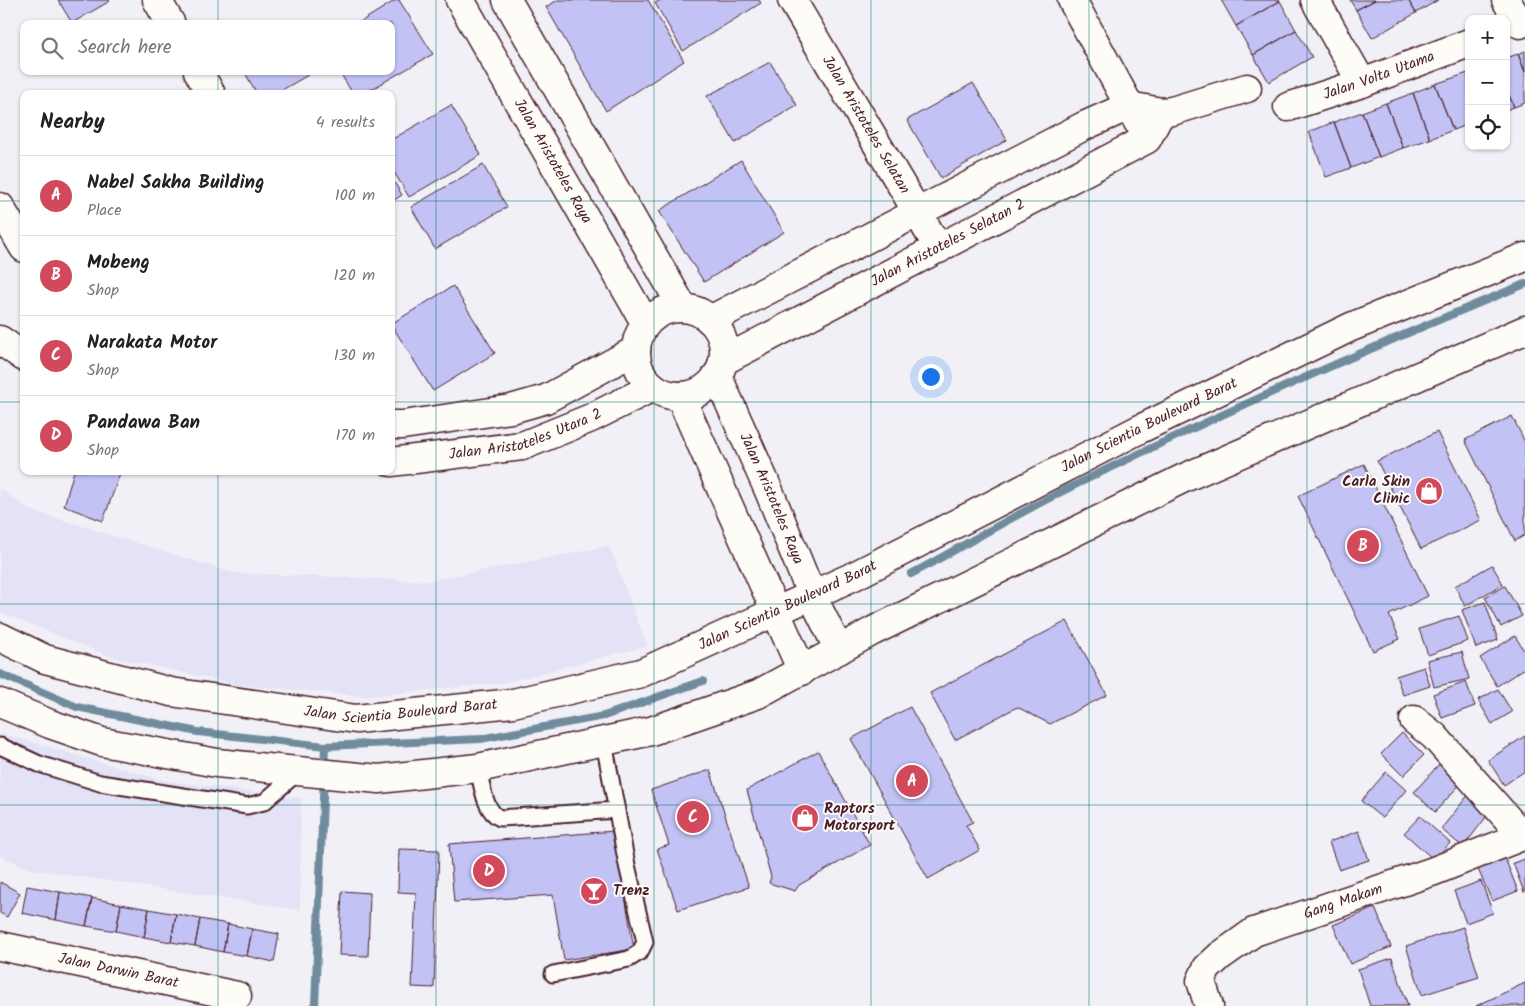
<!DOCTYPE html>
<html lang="en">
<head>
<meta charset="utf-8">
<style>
  :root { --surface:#fff; --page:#f6f6f6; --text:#222; --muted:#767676; --line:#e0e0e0; --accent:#d1495b }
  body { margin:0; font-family:Kalam,sans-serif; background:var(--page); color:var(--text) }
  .controls { position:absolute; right:15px; top:15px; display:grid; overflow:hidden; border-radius:10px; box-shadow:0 1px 4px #0004 }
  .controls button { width:45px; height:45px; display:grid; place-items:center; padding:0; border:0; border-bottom:1px solid var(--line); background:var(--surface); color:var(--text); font:25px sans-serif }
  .you { position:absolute; left:930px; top:376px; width:18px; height:18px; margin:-12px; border:4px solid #fff; border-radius:50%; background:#1a73e8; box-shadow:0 0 0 8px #1a73e833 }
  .badge { display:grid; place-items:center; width:32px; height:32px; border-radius:50%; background:var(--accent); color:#fff; font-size:16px; font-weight:700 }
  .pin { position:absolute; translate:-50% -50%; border:2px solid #fff; box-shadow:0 1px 5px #0006 }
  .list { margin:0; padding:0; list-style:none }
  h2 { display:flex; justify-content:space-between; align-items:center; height:65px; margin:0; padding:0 20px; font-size:21px }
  h2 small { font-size:16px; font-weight:400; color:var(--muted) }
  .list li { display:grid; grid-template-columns:32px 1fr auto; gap:15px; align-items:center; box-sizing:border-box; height:80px; padding:0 20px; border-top:1px solid var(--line) }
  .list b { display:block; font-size:19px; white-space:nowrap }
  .list p { margin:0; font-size:16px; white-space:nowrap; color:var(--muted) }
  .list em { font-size:16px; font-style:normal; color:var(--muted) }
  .icon { flex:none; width:28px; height:28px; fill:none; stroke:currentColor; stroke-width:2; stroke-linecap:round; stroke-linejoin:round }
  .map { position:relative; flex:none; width:1525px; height:1006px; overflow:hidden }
  .search { position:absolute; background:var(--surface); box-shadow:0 1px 4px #0004; left:20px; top:20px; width:375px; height:55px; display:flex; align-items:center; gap:12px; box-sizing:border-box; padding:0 18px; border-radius:10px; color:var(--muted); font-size:19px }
  .panel { position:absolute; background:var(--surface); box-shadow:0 1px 4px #0004; left:20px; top:90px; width:375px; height:385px; border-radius:10px }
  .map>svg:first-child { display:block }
  .built { fill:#e3e2f6 }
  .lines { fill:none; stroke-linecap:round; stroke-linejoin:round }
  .stream { stroke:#6f8c9c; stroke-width:8 }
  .building { fill:#c2c2f5; stroke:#4a1f2b }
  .service-casing { stroke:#4a1f2b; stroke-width:19 }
  .minor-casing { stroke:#4a1f2b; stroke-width:31 }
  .tertiary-casing { stroke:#4a1f2b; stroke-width:31 }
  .service { stroke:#fdfcf7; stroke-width:15 }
  .minor { stroke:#fdfcf7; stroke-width:28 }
  .tertiary { stroke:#fdfcf7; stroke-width:28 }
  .grid { fill:none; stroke:#0f766e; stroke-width:1; stroke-opacity:0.55 }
  .labels { text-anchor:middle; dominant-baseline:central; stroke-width:4; stroke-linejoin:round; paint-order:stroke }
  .street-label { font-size:15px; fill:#4a1f2b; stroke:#fdfcf7 }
  .poi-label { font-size:15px; font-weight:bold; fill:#4a1f2b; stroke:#fdfcf7; text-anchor:start }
</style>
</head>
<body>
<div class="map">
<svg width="1525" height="1006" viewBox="0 0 1525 1006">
  <rect width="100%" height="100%" fill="#f1f0f7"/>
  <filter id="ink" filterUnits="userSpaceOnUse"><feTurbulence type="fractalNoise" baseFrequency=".02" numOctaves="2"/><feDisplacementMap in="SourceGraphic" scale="10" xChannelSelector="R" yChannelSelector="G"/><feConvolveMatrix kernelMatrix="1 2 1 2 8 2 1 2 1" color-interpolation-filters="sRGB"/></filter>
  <g filter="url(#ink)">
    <path class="built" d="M0 489 30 510 233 573 428 581 609 546 647 646 502 683 367 696 239 685 109 656 0 612Z
      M0 733 166 781 301 798 300 910 30 869 0 856Z"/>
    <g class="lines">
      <path class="stream" d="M911 574C965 545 1018 513 1073 486 1221 412 1372 347 1525 284
        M0 674 77 707 198 732 325 746 480 739 604 716 703 681
        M315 1006 325 746"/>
    </g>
    <path class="building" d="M58 0H109L110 1 72 23Z
      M396 0H399L433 54 363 94H353L339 71H391V24H357Z
      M558 0H648L684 61 606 111 546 7Z
      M661 0H759L761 3 683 51 655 3Z
      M1221 0H1279L1280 1 1236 26Z
      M1350 0H1375L1356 10Z
      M1375 0H1408L1416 13 1372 38 1356 10Z
      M1408 0H1438L1416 13Z
      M1280 1 1296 30 1253 55 1236 26Z
      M1296 30 1312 57 1269 82 1253 55Z
      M1525 51V72L1518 54Z
      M1518 54 1525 72V103L1514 107 1506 88V58Z
      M770 62 797 105 735 143 707 96Z
      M244 71H315L275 94H257Z
      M1468 73 1469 124 1453 130 1435 84Z
      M973 83 1007 140 941 178 907 120Z
      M1435 84 1453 130 1430 139 1413 93Z
      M1506 88 1514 107 1506 110Z
      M1413 93 1430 139 1403 148 1386 103Z
      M1386 103 1403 148 1379 157 1362 112Z
      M451 105 481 155 409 197 391 167V140Z
      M1362 112 1379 157 1351 168 1334 122Z
      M1334 122 1351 168 1326 177 1309 132Z
      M741 160 784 232 704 282 659 211Z
      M483 165 507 207 435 249 411 207Z
      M391 177 402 195 391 202Z
      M453 286 495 353 433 391 391 324Z
      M1512 416 1525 442V535L1515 541 1465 440Z
      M1437 432 1481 520 1421 549 1377 461Z
      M1364 464 1428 596 1389 615 1400 639 1373 651 1298 496Z
      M74 471H121L103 521 64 506Z
      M1492 565 1503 584 1465 606 1455 586Z
      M1505 586 1522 616 1501 627 1485 597Z
      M1485 602 1498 640 1476 648 1462 610Z
      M1459 616 1468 641 1428 655 1419 629Z
      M1067 621 1107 695 1050 724 1017 707 955 740 930 693Z
      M1515 636 1525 652V668L1497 686 1480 658Z
      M1462 652 1469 679 1434 687 1427 660Z
      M1424 667 1430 686 1403 695 1396 676Z
      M1466 682 1475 706 1442 718 1433 694Z
      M1498 689 1512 712 1492 724 1478 700Z
      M910 707 973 822 966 825 980 850 928 879 851 739Z
      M1402 733 1424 755 1403 776 1381 754Z
      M1525 736V771L1504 785 1488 760Z
      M818 751 870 845 799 885 795 891 769 883 771 877 747 790Z
      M1442 761 1463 781 1435 812 1414 792Z
      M710 770 749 887 678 910 657 849 669 845 651 790Z
      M1386 772 1406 790 1382 818 1361 801Z
      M1469 794 1490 812 1463 847 1441 829Z
      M1420 816 1450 843 1434 860 1404 833Z
      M614 831 634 949 564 960 553 895 454 902 449 844Z
      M1359 831 1369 860 1339 870 1329 842Z
      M399 849 439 850 434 988 412 987 416 893 398 892Z
      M1504 856 1518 891 1492 901 1477 867Z
      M1525 859V892H1524L1513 863Z
      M1481 881 1493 913 1466 923 1454 891Z
      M0 882 20 893 7 917 0 913Z
      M27 886 60 892 56 920 22 913Z
      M342 891 370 893 368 956 339 955Z
      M60 892 92 898 86 926 56 920Z
      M92 898 121 904 116 931 86 926Z
      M121 904 149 909 144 937 116 931Z
      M1375 908 1391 947 1350 964 1333 925Z
      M149 909 176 914 171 942 144 937Z
      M176 914 200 919 195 946 171 942Z
      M200 919 228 924 223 952 195 946Z
      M228 924 252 929 247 956 223 952Z
      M1463 927 1479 977 1422 995 1406 946Z
      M252 929 279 934 274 962 247 956Z
      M1392 958 1408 1006H1370L1358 969Z
      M1525 983V1006H1476Z"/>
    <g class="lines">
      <g class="service-casing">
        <path id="service" d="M0 746 39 764 100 783 247 806 264 802 298 772
          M478 768C482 784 484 811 500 818L617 810
          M553 974 629 959 640 952 645 942 627 865 604 742"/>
      </g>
      <g class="minor-casing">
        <g id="minor">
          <path d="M157 0 171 24"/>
          <path id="s1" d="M460 0 646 324"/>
          <path d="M507 0 683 308"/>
          <path id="s2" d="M792 0 939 249"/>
          <path d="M1072 0 1138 122"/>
          <path d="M1315 0 1362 83"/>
          <path d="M1506 0 1520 24"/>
          <path d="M198 71 211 94"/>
          <path id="s3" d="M1288 107 1362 83 1469 43"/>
          <path d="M0 207 24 248"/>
          <circle cx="680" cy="352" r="44"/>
          <path d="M710 320 1084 126 1129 106 1161 112 1172 111 1247 88"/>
          <path d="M0 340 24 357"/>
          <path id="s4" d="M723 361 1147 139 1161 112"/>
          <path id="s5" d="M717 375 769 491 812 596 839 650"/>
          <path d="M680 396 802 671"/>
          <path d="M391 425H403L511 409 546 399 636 350"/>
          <path id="s6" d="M391 462 522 446 591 418 653 387"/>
          <path d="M1414 720 1434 736 1523 836"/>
          <path id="s7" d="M0 946 237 996"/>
          <path id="s8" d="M1209 1006 1201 981 1207 968 1220 956 1254 932 1434 871 1525 835"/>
        </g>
      </g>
      <g class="tertiary-casing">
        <g id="tertiary">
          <path id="s9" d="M0 637 45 659 171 692 356 719 513 703 641 673 854 576 1140 429 1351 327 1525 257"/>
          <path d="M0 703 50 724 102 742 217 763 379 779 478 768 651 731 758 694 873 631 1184 478 1525 330"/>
        </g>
      </g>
      <use href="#service" class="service"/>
      <use href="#minor" class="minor"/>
      <use href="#tertiary" class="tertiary"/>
    </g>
  </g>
  <path class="grid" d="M218 0V24M436 0V1006M654 0V1006M871 0V1006M1089 0V1006M1307 0V1006M218 71V94M0 201H24M391 201H1525M0 402H24M391 402H1525M218 471V1006M0 604H1525M0 805H1525"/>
  <defs>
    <g id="shop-disc" transform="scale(1.4375)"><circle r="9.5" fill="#d1495b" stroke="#fdfcf7"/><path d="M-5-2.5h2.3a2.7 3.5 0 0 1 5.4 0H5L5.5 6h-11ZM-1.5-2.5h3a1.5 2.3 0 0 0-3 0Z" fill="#fff"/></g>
    <g id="bar-disc" transform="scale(1.4375)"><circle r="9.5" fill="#d1495b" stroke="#fdfcf7"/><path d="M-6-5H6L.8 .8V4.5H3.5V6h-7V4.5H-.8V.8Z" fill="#fff"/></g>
  </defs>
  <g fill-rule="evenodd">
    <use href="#shop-disc" x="1429" y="491"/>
    <use href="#shop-disc" x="805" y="818"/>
    <use href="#bar-disc" x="594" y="891"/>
  </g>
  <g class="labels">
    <g class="street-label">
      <text stroke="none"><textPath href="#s3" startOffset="96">Jalan Volta Utama</textPath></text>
      <text stroke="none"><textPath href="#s2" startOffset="145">Jalan Aristoteles Selatan</textPath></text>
      <text stroke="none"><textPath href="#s1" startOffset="186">Jalan Aristoteles Raya</textPath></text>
      <text stroke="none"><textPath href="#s4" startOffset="254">Jalan Aristoteles Selatan 2</textPath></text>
      <text stroke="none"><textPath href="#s9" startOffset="1222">Jalan Scientia Boulevard Barat</textPath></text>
      <text stroke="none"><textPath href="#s6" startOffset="138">Jalan Aristoteles Utara 2</textPath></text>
      <text stroke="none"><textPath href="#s5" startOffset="135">Jalan Aristoteles Raya</textPath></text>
      <text stroke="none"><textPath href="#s9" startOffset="818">Jalan Scientia Boulevard Barat</textPath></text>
      <text stroke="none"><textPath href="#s9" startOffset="412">Jalan Scientia Boulevard Barat</textPath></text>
      <text stroke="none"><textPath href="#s8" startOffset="194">Gang Makam</textPath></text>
      <text stroke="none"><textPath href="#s7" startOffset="121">Jalan Darwin Barat</textPath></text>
    </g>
    <g class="poi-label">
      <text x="1410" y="482" text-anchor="end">Carla Skin<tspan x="1410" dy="17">Clinic</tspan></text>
      <text x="824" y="809">Raptors<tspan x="824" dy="17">Motorsport</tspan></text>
      <text x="613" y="891">Trenz</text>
    </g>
  </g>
</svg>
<div class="controls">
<button>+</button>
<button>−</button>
<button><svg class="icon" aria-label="locate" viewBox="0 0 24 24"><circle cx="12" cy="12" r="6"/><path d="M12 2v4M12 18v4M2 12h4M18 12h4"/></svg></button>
</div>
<div class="you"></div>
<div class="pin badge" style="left:912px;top:781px">A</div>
<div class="pin badge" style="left:1363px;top:546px">B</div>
<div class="pin badge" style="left:693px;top:817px">C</div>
<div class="pin badge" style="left:489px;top:871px">D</div>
<div class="search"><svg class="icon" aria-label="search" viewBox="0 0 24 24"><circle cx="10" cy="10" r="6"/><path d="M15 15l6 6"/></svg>Search here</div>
<section class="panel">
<h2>Nearby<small>4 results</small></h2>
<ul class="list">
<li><span class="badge">A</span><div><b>Nabel Sakha Building</b><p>Place</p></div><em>100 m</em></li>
<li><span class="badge">B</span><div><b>Mobeng</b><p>Shop</p></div><em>120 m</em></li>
<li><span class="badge">C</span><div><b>Narakata Motor</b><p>Shop</p></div><em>130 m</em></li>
<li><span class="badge">D</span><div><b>Pandawa Ban</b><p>Shop</p></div><em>170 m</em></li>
</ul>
</section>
</div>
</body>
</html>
